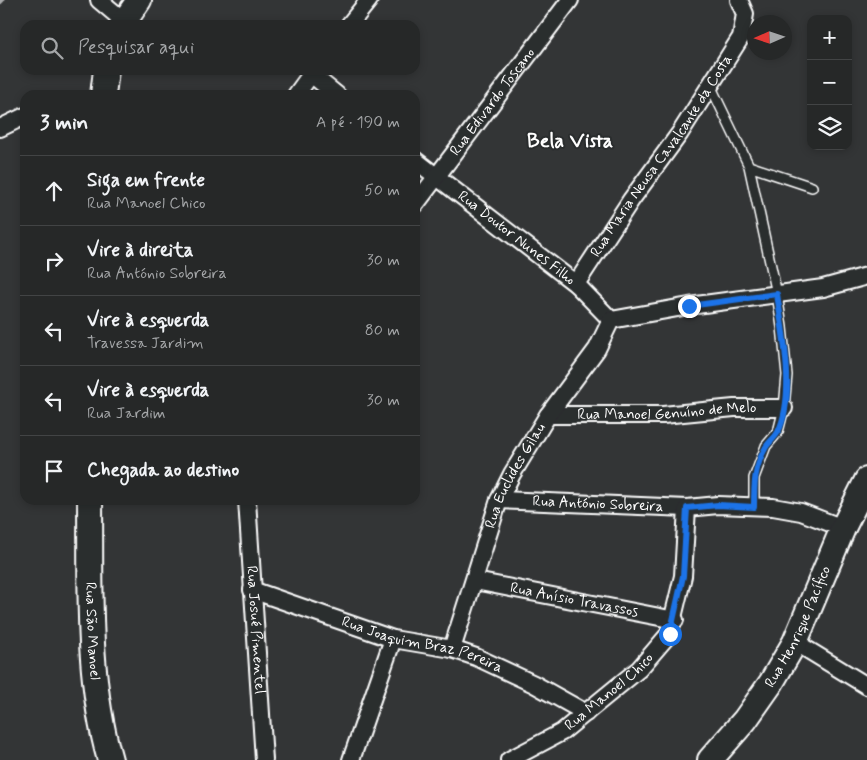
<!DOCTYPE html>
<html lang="pt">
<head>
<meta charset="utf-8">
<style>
  :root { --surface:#262828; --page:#2e3030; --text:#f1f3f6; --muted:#a4a6a8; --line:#424445 }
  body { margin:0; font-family:Mynerve,sans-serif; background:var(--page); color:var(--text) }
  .controls { position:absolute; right:15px; top:15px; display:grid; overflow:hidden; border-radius:10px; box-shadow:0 2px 8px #0003 }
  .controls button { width:45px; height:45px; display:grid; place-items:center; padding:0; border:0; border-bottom:1px solid var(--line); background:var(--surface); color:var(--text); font:25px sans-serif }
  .compass { position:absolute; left:747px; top:15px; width:45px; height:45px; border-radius:50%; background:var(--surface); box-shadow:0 2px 8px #0003; rotate:267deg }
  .stop { position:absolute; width:15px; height:15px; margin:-11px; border:4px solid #1a73e8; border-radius:50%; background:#fff }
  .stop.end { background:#1a73e8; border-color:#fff; box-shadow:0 1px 5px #0008 }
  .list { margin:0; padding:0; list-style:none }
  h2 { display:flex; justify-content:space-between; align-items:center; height:65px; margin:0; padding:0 20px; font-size:21px }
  h2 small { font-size:16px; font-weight:400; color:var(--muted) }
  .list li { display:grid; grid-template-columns:32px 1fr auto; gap:15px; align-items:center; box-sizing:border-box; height:70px; padding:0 20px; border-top:1px solid var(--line) }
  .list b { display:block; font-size:19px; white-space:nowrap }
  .list p { margin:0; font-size:16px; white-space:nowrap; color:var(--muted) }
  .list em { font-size:16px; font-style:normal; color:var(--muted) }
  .icon { flex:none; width:28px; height:28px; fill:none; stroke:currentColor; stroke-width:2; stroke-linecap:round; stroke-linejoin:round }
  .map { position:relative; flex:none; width:867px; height:760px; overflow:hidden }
  .search { position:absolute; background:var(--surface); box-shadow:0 2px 8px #0003; left:20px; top:20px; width:400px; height:55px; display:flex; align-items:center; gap:12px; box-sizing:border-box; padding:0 18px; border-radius:15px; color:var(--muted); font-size:19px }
  .panel { position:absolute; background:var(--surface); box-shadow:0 2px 8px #0003; left:20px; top:90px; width:400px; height:415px; border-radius:15px }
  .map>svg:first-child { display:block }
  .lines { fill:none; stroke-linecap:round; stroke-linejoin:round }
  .stream { stroke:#abacad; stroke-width:5 }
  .lane-casing { stroke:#fff; stroke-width:12 }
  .street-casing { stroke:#fff; stroke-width:20 }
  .secondary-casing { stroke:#fff; stroke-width:28 }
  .lane { stroke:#2a2d2e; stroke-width:9 }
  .street { stroke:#2a2d2e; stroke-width:16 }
  .secondary { stroke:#2a2d2e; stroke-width:24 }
  .route { stroke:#1a73e8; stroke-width:6 }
  .labels { text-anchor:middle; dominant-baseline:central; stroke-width:4; stroke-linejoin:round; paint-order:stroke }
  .street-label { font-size:15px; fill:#fff; stroke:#2a2d2e }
  .district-label { font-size:20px; font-weight:bold; fill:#fff; stroke:#2a2d2e }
</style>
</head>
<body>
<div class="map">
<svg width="867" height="760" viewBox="0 0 867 760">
  <rect width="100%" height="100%" fill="#333536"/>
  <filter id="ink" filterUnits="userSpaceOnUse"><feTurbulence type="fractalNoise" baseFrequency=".02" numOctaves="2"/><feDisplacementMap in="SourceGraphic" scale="10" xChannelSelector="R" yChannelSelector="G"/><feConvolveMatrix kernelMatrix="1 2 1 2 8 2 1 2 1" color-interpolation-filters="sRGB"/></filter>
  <g filter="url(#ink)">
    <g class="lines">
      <path class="stream" d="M0 2 2 0"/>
      <g class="lane-casing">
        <path id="lane" d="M710 85 749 166 777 294 782 327 787 375 784 408 778 432 766 446 754 478V507
          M749 166 812 187"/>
      </g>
      <g class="street-casing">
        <g id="street">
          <path d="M99 0 124 21"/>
          <path d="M349 25 369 0"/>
          <path d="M311 74 337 95"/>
          <path d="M296 95 314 70"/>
          <path d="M0 128 25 116"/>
          <path id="s1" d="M415 160 576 284 611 320"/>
          <path id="s2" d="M415 205 570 0"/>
          <path id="s3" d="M576 284 631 200 680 133 741 37 745 14 739 0"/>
          <path d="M611 320 689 306 823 288 867 276"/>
          <path id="s4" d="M548 415H663L734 408H784"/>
          <path id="s5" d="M247 500 264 760"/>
          <path id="s6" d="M499 500 687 508 718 505 773 507 801 512 843 528"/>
          <path id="s7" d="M475 581 675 620"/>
          <path id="s8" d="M252 590 393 639 452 649 476 657 534 684 586 713"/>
          <path d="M795 642 867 686"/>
          <path id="s9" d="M452 649 499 500 512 474 548 415 597 349 611 320"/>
          <path d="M351 760 393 639"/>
          <path id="s10" d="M509 760 562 732 639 669 669 634 683 576 687 508"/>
        </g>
      </g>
      <g class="secondary-casing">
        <g id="secondary">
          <path d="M122 25 139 0"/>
          <path d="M103 95 106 70"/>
          <path id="s11" d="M90 500C91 587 86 676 110 760"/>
          <path id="s12" d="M710 760 745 720 771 683 795 642 843 528 867 480"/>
        </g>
      </g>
      <use href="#lane" class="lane"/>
      <use href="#street" class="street"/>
      <use href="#secondary" class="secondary"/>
    </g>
  </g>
  <g class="lines" filter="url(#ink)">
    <path class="route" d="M670 634 683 576 687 508 718 505 754 507C754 485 754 467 766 447 769 442 775 438 778 432 796 395 783 334 777 294L689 306"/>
  </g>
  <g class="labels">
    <g class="street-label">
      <text stroke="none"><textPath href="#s2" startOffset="129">Rua Edivardo Toscano</textPath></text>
      <text stroke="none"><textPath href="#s3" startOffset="154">Rua Maria Neusa Cavalcante da Costa</textPath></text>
      <text stroke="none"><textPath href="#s1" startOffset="128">Rua Doutor Nunes Filho</textPath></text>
      <text stroke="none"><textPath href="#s4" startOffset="119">Rua Manoel Genuíno de Melo</textPath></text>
      <text stroke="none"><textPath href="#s9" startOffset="185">Rua Euclides Gilau</textPath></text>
      <text stroke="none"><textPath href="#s6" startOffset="99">Rua António Sobreira</textPath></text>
      <text stroke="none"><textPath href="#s7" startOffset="101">Rua Anísio Travassos</textPath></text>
      <text stroke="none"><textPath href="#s12" startOffset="161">Rua Henrique Pacífico</textPath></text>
      <text stroke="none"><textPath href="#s5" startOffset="130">Rua Josué Pimentel</textPath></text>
      <text stroke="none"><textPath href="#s11" startOffset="131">Rua São Manoel</textPath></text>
      <text stroke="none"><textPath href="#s8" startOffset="179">Rua Joaquim Braz Pereira</textPath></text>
      <text stroke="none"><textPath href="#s10" startOffset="122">Rua Manoel Chico</textPath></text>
    </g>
    <g class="district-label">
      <text x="570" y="141">Bela Vista</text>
    </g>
  </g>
</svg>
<div class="controls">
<button>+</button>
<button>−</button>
<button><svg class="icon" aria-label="layers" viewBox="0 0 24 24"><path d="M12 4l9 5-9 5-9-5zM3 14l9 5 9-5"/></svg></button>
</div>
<svg class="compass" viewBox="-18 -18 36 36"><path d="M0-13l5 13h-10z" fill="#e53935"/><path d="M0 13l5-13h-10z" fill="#a4a6a8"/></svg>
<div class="stop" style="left:670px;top:634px"></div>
<div class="stop end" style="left:689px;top:306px"></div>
<div class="search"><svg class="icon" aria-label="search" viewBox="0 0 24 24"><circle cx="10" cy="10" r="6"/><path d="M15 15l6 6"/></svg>Pesquisar aqui</div>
<section class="panel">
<h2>3 min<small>A pé · 190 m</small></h2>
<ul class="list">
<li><svg class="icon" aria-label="ahead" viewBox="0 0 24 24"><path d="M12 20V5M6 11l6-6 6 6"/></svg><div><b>Siga em frente</b><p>Rua Manoel Chico</p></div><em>50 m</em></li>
<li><svg class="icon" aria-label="right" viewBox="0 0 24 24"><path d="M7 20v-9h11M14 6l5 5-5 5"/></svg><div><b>Vire à direita</b><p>Rua António Sobreira</p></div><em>30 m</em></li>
<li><svg class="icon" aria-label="left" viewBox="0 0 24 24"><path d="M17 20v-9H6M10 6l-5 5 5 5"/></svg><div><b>Vire à esquerda</b><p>Travessa Jardim</p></div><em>80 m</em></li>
<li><svg class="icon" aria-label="left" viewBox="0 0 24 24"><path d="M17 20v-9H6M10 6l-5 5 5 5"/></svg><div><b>Vire à esquerda</b><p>Rua Jardim</p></div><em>30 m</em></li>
<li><svg class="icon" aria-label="arrive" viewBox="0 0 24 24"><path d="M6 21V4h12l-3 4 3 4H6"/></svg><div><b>Chegada ao destino</b></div></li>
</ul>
</section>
</div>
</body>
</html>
